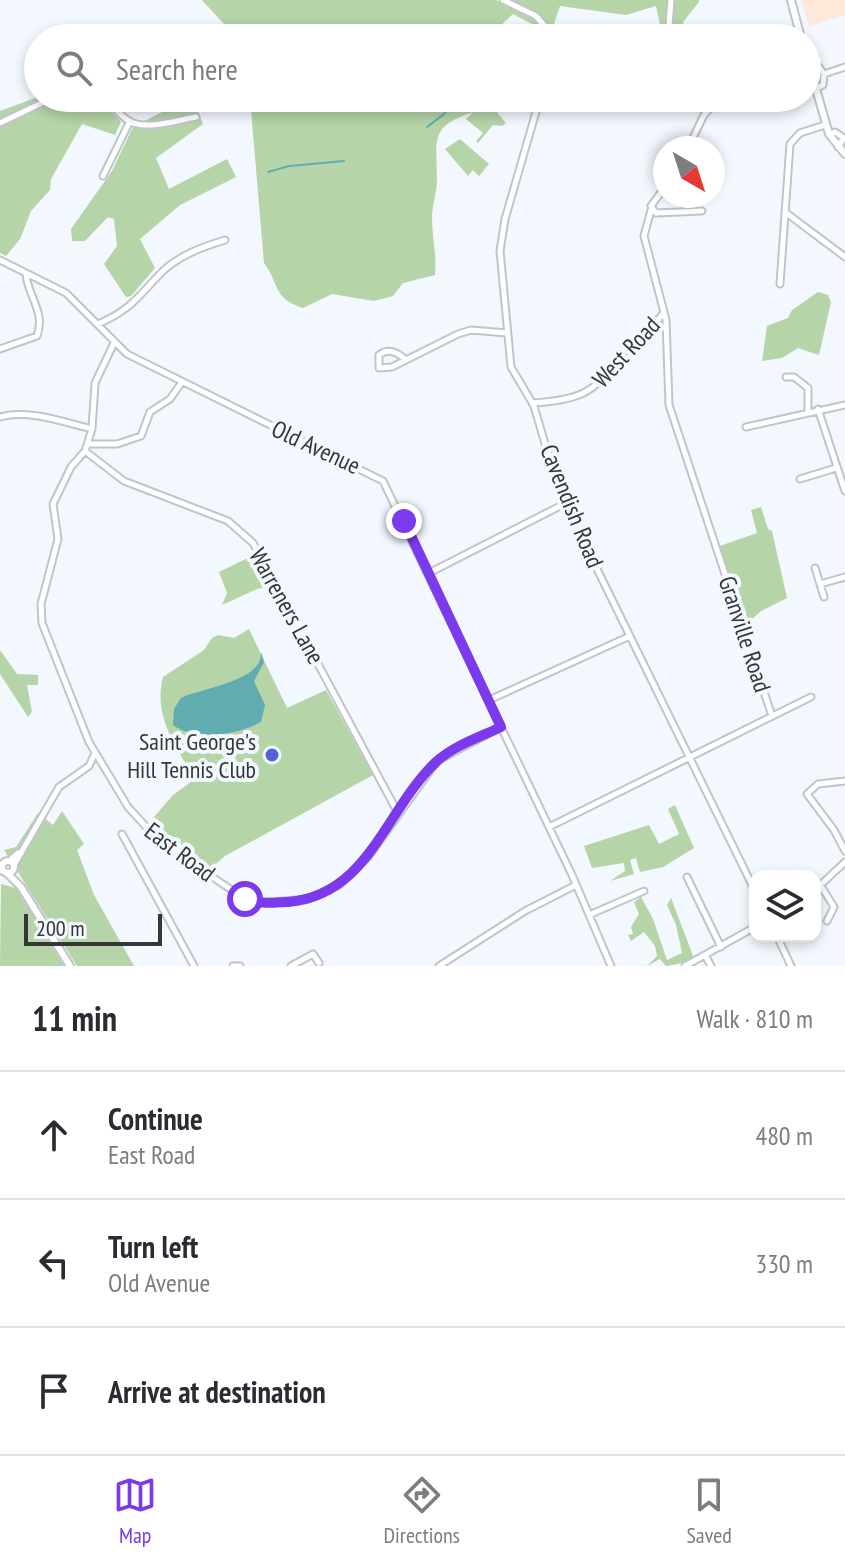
<!DOCTYPE html>
<html lang="en">
<head>
<meta charset="utf-8">
<style>
  :root { --surface:#fff; --page:#f2f2f3; --text:#2b2b33; --muted:#7c7c81; --line:#e1e1e2; --accent:#7c3aed }
  body { margin:0; font-family:"PT Sans Narrow",sans-serif; background:var(--page); color:var(--text) }
  .controls { position:absolute; right:24px; bottom:24px; display:grid; overflow:hidden; border-radius:16px; box-shadow:0 4px 12px #0003 }
  .controls button { width:72px; height:72px; display:grid; place-items:center; padding:0; border:0; border-bottom:2px solid var(--line); background:var(--surface); color:var(--text); font:40px sans-serif }
  .compass { position:absolute; left:653px; top:136px; width:72px; height:72px; border-radius:50%; background:var(--surface); box-shadow:0 4px 12px #0003; rotate:141deg }
  .scale { position:absolute; left:24px; bottom:20px; width:138px; box-sizing:border-box; padding-left:8px; border:4px solid #343639; border-top:0; font-size:22px; line-height:28px; white-space:nowrap; color:#343639; -webkit-text-stroke:6px #f3f7fe; paint-order:stroke }
  .stop { position:absolute; width:24px; height:24px; margin:-18px; border:6px solid #7c3aed; border-radius:50%; background:#fff }
  .stop.end { background:#7c3aed; border-color:#fff; box-shadow:0 2px 8px #0008 }
  .list { margin:0; padding:0; list-style:none }
  h2 { display:flex; justify-content:space-between; align-items:center; height:104px; margin:0; padding:0 32px; font-size:34px }
  h2 small { font-size:26px; font-weight:400; color:var(--muted) }
  .list li { display:grid; grid-template-columns:52px 1fr auto; gap:24px; align-items:center; box-sizing:border-box; height:128px; padding:0 32px; border-top:2px solid var(--line) }
  .list b { display:block; font-size:30px; white-space:nowrap }
  .list p { margin:0; font-size:26px; white-space:nowrap; color:var(--muted) }
  .list em { font-size:26px; font-style:normal; color:var(--muted) }
  .icon { flex:none; width:44px; height:44px; fill:none; stroke:currentColor; stroke-width:2; stroke-linecap:round; stroke-linejoin:round }
  .map { position:relative; flex:none; width:845px; height:966px; overflow:hidden }
  .search { position:absolute; background:var(--surface); box-shadow:0 4px 12px #0003; left:24px; right:24px; top:24px; height:88px; display:flex; align-items:center; gap:20px; box-sizing:border-box; padding:0 28px; border-radius:44px; color:var(--muted); font-size:30px }
  .sheet { height:488px; background:var(--surface) }
  nav { display:flex; justify-content:space-around; align-items:center; box-sizing:border-box; height:112px; border-top:2px solid var(--line); background:var(--surface); font-size:22px; color:var(--muted) }
  nav a { display:grid; justify-items:center; gap:4px }
  nav .on { color:var(--accent) }
  .map>svg:first-child { display:block }
  .commercial { fill:#fee8da }
  .green { fill:#b5d4a8 }
  .water { fill:#61acb0 }
  .lines { fill:none; stroke-linecap:round; stroke-linejoin:round }
  .stream { stroke:#61acb0; stroke-width:2 }
  .minor-casing { stroke:#bfc5cc; stroke-width:9 }
  .major-casing { stroke:#bfc5cc; stroke-width:10 }
  .minor { stroke:#fff; stroke-width:5 }
  .major { stroke:#fff; stroke-width:6 }
  .route { stroke:#7c3aed; stroke-width:10 }
  .poi-dot { fill:#5361d7; stroke:#f3f7fe; stroke-width:3 }
  .labels { text-anchor:middle; dominant-baseline:central; stroke-width:8; stroke-linejoin:round; paint-order:stroke }
  .street-label { font-size:24px; fill:#343639; stroke:#f3f7fe }
  .poi-label { font-size:24px; fill:#343639; stroke:#f3f7fe; text-anchor:end }
</style>
</head>
<body>
<div class="map">
<svg width="845" height="966" viewBox="0 0 845 966">
  <rect width="100%" height="100%" fill="#f3f7fe"/>
  <path class="commercial" d="M801 0H845V15L809 26Z"/>
  <path class="green" d="M202 0H496L534 19 549 33 513 14 487 38H231L225 25Z
    M513 0H699V2L683 22 688 38H663L656 6 626 15 560 6 553 27Z
    M38 97C69 100 100 95 121 122L115 135 82 124 51 179 50 190 31 211 20 239 6 256 0 253V111Z
    M189 98H193L203 124 156 158 169 189 227 159 236 177 180 205 140 239 155 268 131 296 126 297 104 264 117 246 114 219 108 217 85 241H72L71 229 112 171 133 127Z
    M250 98H473L474 101 475 98H485L506 123 502 126 493 125 478 143 476 141 483 133 466 119 473 112C428 127 437 141 437 180 437 192 432 205 432 218 432 237 437 256 435 275L403 283 393 296 374 301 332 294 303 308C272 298 280 284 264 263Z
    M460 139 489 164 479 176 473 170 468 176 445 149Z
    M818 292 828 295 831 302 819 355 798 348 782 358 762 361 767 326 788 318 792 310Z
    M761 507 768 529 772 531 787 598 761 611 742 628 717 547 757 533 751 510Z
    M258 553 276 586 257 589 222 605 227 593 219 572Z
    M249 629 287 708 326 690 373 775 225 856 211 868 183 854 148 824 173 795 195 779C176 746 153 717 163 677L204 650 212 638 218 635 234 638Z
    M0 650 17 674 38 675V685H27L32 712 28 717 0 674Z
    M675 805 694 848 663 867 640 872 636 858 630 860 634 874 610 881 625 871 624 863 592 868 584 846 649 825 659 844 679 834 668 809Z
    M62 811 84 844 77 850 94 895 134 966H77L4 850 16 847 38 813 53 825Z
    M1 884 16 888 64 966H0Z
    M641 897 653 919 667 960 682 953 676 925 667 905 671 898 695 961 666 966 660 959 647 966 657 956 655 946 644 932 631 941 628 935 633 934 631 927 639 914 634 902Z"/>
  <path class="water" d="M261 652 264 662 254 681 265 705 261 722C238 735 196 742 173 725L174 709 181 698C200 688 263 682 261 652Z"/>
  <g class="lines">
    <path class="stream" d="M427 127 444 114 456 98
      M268 172 289 166 344 161"/>
    <g class="minor-casing">
      <path id="minor" d="M503 0 536 16 555 38
        M671 0 669 26 674 38
        M810 67H819L824 74 823 85 815 89
        M824 74 845 67
        M98 98C114 103 116 113 129 121 146 131 178 120 196 117
        M540 98 505 219 500 251 511 367 534 406 546 447 598 571 755 891
        M701 98 709 109
        M0 123 52 98
        M829 134 835 132 844 138 838 147
        M688 148 704 115 720 98
        M103 176 130 121
        M665 187 651 206 656 213 702 211
        M651 210 644 236 666 320 669 405 772 716
        M785 212 845 257
        M0 260 66 293 127 354 383 481 572 875 611 966
        M780 284 790 144 800 133 825 125
        M98 324C130 310 136 299 160 274 177 256 202 247 225 240
        M114 343 95 383 92 429 85 451 124 481 228 521 253 543 398 813
        M0 349 37 336C46 311 27 296 26 273
        M406 360C398 353 389 347 379 355V368L392 367 458 334 471 330 507 333
        M786 377H794L808 388V411
        M532 403C602 399 595 382 637 338 646 328 657 324 664 312
        M818 409 845 491
        M0 417C28 409 64 422 92 429
        M746 427 845 405
        M87 444H117L141 436 150 412 170 399 182 382
        M85 451 71 467 53 504 58 539 41 604 42 623 89 742 128 807 159 841 245 899 258 903 309 899 339 885 368 857 437 761 501 727
        M800 479 836 468
        M815 568 824 597
        M429 573 568 502
        M820 584 845 577
        M489 700 630 636
        M845 781 818 784 807 794 834 830 845 851
        M549 827 811 697
        M122 834 194 966
        M9 861 18 853
        M14 865 59 787 89 766 95 753
        M0 871 2 867
        M687 877 721 947
        M821 886 834 907 827 921
        M815 890 845 862
        M589 915 644 891
        M777 936 791 966
        M705 955 711 966
        M233 966H240
        M291 966 313 954 319 963
        M439 966 525 911 576 885
        M685 966 755 927"/>
    </g>
    <g class="major-casing">
      <path id="major" d="M791 0 801 38
        M807 58 829 134 845 154
        M2 867a6 6 0 1 1 12 0a6 6 0 1 1-12 0Z
        M7 873 21 887 70 966"/>
    </g>
    <use href="#minor" class="minor"/>
    <use href="#major" class="major"/>
  </g>
  <g class="lines">
    <path class="route" d="M245 899C260 904 273 903 288 902 369 895 385 810 436 762 453 746 480 737 501 727L404 521"/>
  </g>
  <circle class="poi-dot" cx="272" cy="755" r="8"/>
  <g class="labels">
    <g class="street-label">
      <text transform="translate(626 352) rotate(-47)">West Road</text>
      <text transform="translate(316 447) rotate(25)">Old Avenue</text>
      <text transform="translate(572 506) rotate(68)">Cavendish Road</text>
      <text transform="translate(287 606) rotate(61)">Warreners Lane</text>
      <text transform="translate(745 634) rotate(72)">Granville Road</text>
      <text transform="translate(180 852) rotate(37)">East Road</text>
    </g>
    <g class="poi-label">
      <text x="256" y="741">Saint George's<tspan x="256" dy="28">Hill Tennis Club</tspan></text>
    </g>
  </g>
</svg>
<div class="controls">
<button><svg class="icon" aria-label="layers" viewBox="0 0 24 24"><path d="M12 4l9 5-9 5-9-5zM3 14l9 5 9-5"/></svg></button>
</div>
<svg class="compass" viewBox="-18 -18 36 36"><path d="M0-13l5 13h-10z" fill="#e53935"/><path d="M0 13l5-13h-10z" fill="#7c7c81"/></svg>
<div class="scale">200 m</div>
<div class="stop" style="left:245px;top:899px"></div>
<div class="stop end" style="left:404px;top:521px"></div>
<div class="search"><svg class="icon" aria-label="search" viewBox="0 0 24 24"><circle cx="10" cy="10" r="6"/><path d="M15 15l6 6"/></svg>Search here</div>
</div>
<section class="sheet">
<h2>11 min<small>Walk · 810 m</small></h2>
<ul class="list">
<li><svg class="icon" aria-label="ahead" viewBox="0 0 24 24"><path d="M12 20V5M6 11l6-6 6 6"/></svg><div><b>Continue</b><p>East Road</p></div><em>480 m</em></li>
<li><svg class="icon" aria-label="left" viewBox="0 0 24 24"><path d="M17 20v-9H6M10 6l-5 5 5 5"/></svg><div><b>Turn left</b><p>Old Avenue</p></div><em>330 m</em></li>
<li><svg class="icon" aria-label="arrive" viewBox="0 0 24 24"><path d="M6 21V4h12l-3 4 3 4H6"/></svg><div><b>Arrive at destination</b></div></li>
</ul>
</section>
<nav>
<a class="on"><svg class="icon" aria-label="map" viewBox="0 0 24 24"><path d="M3 6l6-2 6 2 6-2v14l-6 2-6-2-6 2zM9 4v14M15 6v14"/></svg>Map</a>
<a><svg class="icon" aria-label="directions" viewBox="0 0 24 24"><path d="M12 3l9 9-9 9-9-9zM9 14v-3h6M13 9l2 2-2 2"/></svg>Directions</a>
<a><svg class="icon" aria-label="saved" viewBox="0 0 24 24"><path d="M7 4h10v16l-5-4-5 4z"/></svg>Saved</a>
</nav>
</body>
</html>
